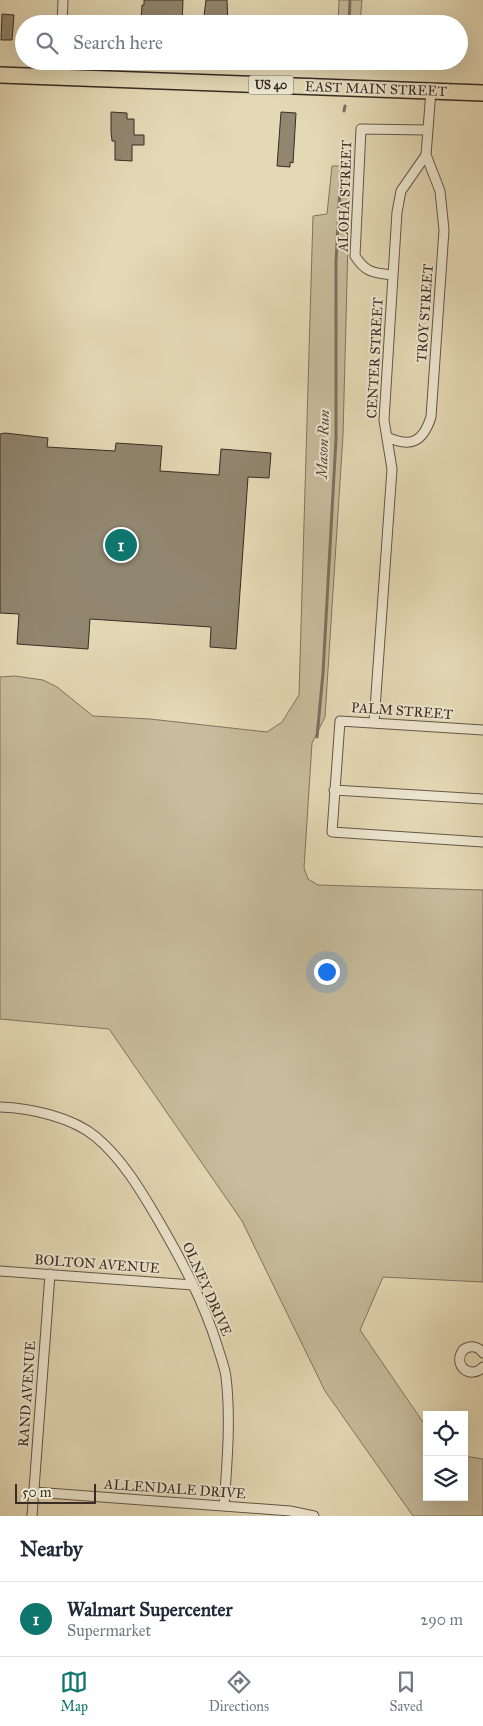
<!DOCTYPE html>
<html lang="en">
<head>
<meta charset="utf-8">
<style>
  :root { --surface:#fff; --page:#f6f6f7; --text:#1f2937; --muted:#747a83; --line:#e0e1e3; --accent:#0f766e }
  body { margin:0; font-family:"IM FELL Great Primer",serif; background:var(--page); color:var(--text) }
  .controls { position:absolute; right:15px; bottom:15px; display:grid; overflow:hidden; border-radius:0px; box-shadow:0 5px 20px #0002 }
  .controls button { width:45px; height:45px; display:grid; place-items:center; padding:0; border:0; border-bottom:1px solid var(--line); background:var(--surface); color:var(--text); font:25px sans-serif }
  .scale { position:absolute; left:15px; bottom:12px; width:81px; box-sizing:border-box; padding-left:5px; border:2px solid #382c24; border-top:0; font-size:14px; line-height:18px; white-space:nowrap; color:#382c24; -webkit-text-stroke:4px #ede6cf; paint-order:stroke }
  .you { position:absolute; left:326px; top:971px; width:18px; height:18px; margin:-12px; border:4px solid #fff; border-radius:50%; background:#1a73e8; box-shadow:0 0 0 8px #1a73e833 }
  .badge { display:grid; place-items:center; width:32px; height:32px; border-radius:50%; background:var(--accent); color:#fff; font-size:16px; font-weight:700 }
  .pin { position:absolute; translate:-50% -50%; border:2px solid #fff; box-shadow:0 1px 5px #0006 }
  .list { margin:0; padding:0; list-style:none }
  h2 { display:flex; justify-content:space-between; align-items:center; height:65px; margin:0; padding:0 20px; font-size:21px }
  h2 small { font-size:16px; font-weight:400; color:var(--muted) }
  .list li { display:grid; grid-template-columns:32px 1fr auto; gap:15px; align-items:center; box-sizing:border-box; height:75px; padding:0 20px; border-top:1px solid var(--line) }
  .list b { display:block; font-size:19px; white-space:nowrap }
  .list p { margin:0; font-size:16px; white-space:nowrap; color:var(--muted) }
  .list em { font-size:16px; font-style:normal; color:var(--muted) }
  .icon { flex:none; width:28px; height:28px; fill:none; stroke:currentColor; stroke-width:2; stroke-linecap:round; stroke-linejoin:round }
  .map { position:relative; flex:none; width:483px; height:1516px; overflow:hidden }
  .search { position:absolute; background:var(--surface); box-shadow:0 5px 20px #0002; left:15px; right:15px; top:15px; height:55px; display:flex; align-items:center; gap:12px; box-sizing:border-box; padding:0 18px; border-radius:28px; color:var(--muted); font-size:19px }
  .sheet { height:140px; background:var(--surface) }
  nav { display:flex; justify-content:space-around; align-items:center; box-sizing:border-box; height:70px; border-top:1px solid var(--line); background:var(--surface); font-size:14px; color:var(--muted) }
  nav a { display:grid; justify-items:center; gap:2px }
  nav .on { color:var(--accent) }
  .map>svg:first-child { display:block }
  .green { fill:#c7bc9c; stroke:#807460 }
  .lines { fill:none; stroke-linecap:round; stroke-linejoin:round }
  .stream { stroke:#7c705e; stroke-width:3 }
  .building { fill:#91866f; stroke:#382c24 }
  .minor-casing { stroke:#635748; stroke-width:11 }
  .primary-casing { stroke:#382c24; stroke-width:18 }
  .minor { stroke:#ede6cf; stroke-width:9 }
  .primary { stroke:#e4d9b5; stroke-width:15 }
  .labels { text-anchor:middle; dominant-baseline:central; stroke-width:4; stroke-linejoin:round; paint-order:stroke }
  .shield { fill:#ede6cf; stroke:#6e6457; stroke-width:1 }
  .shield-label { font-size:12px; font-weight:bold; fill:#382c24 }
  .street-label { font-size:14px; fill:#382c24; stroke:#ede6cf }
  .water-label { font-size:15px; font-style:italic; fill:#54483c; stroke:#ede6cf }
</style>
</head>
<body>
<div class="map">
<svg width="483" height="1516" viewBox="0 0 483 1516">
  <rect width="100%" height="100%" fill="#e4d9b5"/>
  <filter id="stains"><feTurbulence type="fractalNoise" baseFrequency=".004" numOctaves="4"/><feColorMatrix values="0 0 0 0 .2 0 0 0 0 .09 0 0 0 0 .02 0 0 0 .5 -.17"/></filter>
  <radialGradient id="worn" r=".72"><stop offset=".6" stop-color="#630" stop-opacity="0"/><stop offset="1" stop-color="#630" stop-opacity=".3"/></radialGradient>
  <path class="green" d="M339 0H362L360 24H338Z
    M332 166H350L343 435 325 717 312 743 304 868 308 879 318 885 483 890V1282L383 1277 360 1330 427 1428V1497H464V1456L483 1459V1516H413L325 1391 242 1221 109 1029 0 1019V677L15 676 43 680 57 687 93 716 150 719 267 732 282 722 299 695 313 216 327 214Z"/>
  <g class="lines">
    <path class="stream" d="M349 24 350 0
      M346 68 347 61
      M344 111 345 106
      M317 737 323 673 336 439V262L342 152"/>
  </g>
  <path class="building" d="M144 0H183L182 24 141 22 142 5H144Z
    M206 0H227L228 24H203Z
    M2 14 14 15 12 40H1Z
    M111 112 127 113V119H134V135H144V145H132V161L115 160V141H112L111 132Z
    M281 112 296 113 293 163 290 162V167L277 166Z
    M5 433 48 438 47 447 115 451 116 443 162 446 160 471 219 475 221 449 271 453 269 478 248 477 236 649 210 647 211 627 90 619 88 649 17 644 19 614 0 613V434Z"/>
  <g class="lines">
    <g class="minor-casing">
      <path id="minor" d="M62 24 63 0
        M59 78 60 61
        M393 275C374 273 366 273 355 256L361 129 427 130
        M387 437C411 448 423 442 431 417L444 230 440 191 426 155
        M374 723 392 469 384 420 397 212 401 191 426 155 431 91
        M483 730 340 721 332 832 483 842
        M334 790 483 799
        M0 1107C30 1108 72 1117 96 1137 122 1159 140 1189 157 1218 181 1259 204 1302 218 1348 221 1358 225 1368 226 1377 231 1420 227 1463 224 1506
        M0 1271 193 1285
        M483 1353C478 1346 470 1345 463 1350 452 1366 471 1380 483 1367
        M34 1492 290 1511 314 1516
        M32 1516 50 1274"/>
    </g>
    <g class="primary-casing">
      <path id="primary" d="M0 75 483 93"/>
    </g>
    <use href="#minor" class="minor"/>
    <use href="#primary" class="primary"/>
  </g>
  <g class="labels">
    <rect class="shield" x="248.5" y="75.5" width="45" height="19" rx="4"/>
    <g class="shield-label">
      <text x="271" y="85">US 40</text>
    </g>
    <g class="street-label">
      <text transform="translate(376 89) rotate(2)">EAST MAIN STREET</text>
      <text transform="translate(345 196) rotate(-88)">ALOHA STREET</text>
      <text transform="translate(425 313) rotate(-86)">TROY STREET</text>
      <text transform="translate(375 358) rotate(-87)">CENTER STREET</text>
      <text transform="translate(402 711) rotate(4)">PALM STREET</text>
      <text transform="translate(97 1264) rotate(4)">BOLTON AVENUE</text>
      <text transform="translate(207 1289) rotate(66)">OLNEY DRIVE</text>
      <text transform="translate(27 1394) rotate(-86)">RAND AVENUE</text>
      <text transform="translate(175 1489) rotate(4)">ALLENDALE DRIVE</text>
    </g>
    <g class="water-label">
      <text transform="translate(323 444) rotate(-88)">Mason Run</text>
    </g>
  </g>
  <rect width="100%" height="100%" filter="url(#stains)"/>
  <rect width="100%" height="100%" fill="url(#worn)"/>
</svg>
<div class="controls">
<button><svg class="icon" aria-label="locate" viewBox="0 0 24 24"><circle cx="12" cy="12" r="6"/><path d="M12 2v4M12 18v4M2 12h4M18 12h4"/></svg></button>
<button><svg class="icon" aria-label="layers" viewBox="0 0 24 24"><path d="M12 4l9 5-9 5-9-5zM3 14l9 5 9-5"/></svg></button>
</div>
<div class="scale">50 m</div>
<div class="you"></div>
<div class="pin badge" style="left:121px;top:545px">1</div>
<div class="search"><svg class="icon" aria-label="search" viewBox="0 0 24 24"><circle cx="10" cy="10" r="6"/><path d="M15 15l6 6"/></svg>Search here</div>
</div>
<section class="sheet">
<h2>Nearby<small></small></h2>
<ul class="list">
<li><span class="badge">1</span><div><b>Walmart Supercenter</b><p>Supermarket</p></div><em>290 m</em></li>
</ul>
</section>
<nav>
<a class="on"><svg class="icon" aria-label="map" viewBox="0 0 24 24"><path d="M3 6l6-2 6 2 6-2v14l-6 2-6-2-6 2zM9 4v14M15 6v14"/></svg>Map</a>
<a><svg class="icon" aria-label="directions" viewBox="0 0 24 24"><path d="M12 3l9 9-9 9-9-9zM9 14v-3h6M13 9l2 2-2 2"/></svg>Directions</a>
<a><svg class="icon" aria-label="saved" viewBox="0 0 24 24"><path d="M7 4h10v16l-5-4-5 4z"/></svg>Saved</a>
</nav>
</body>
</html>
